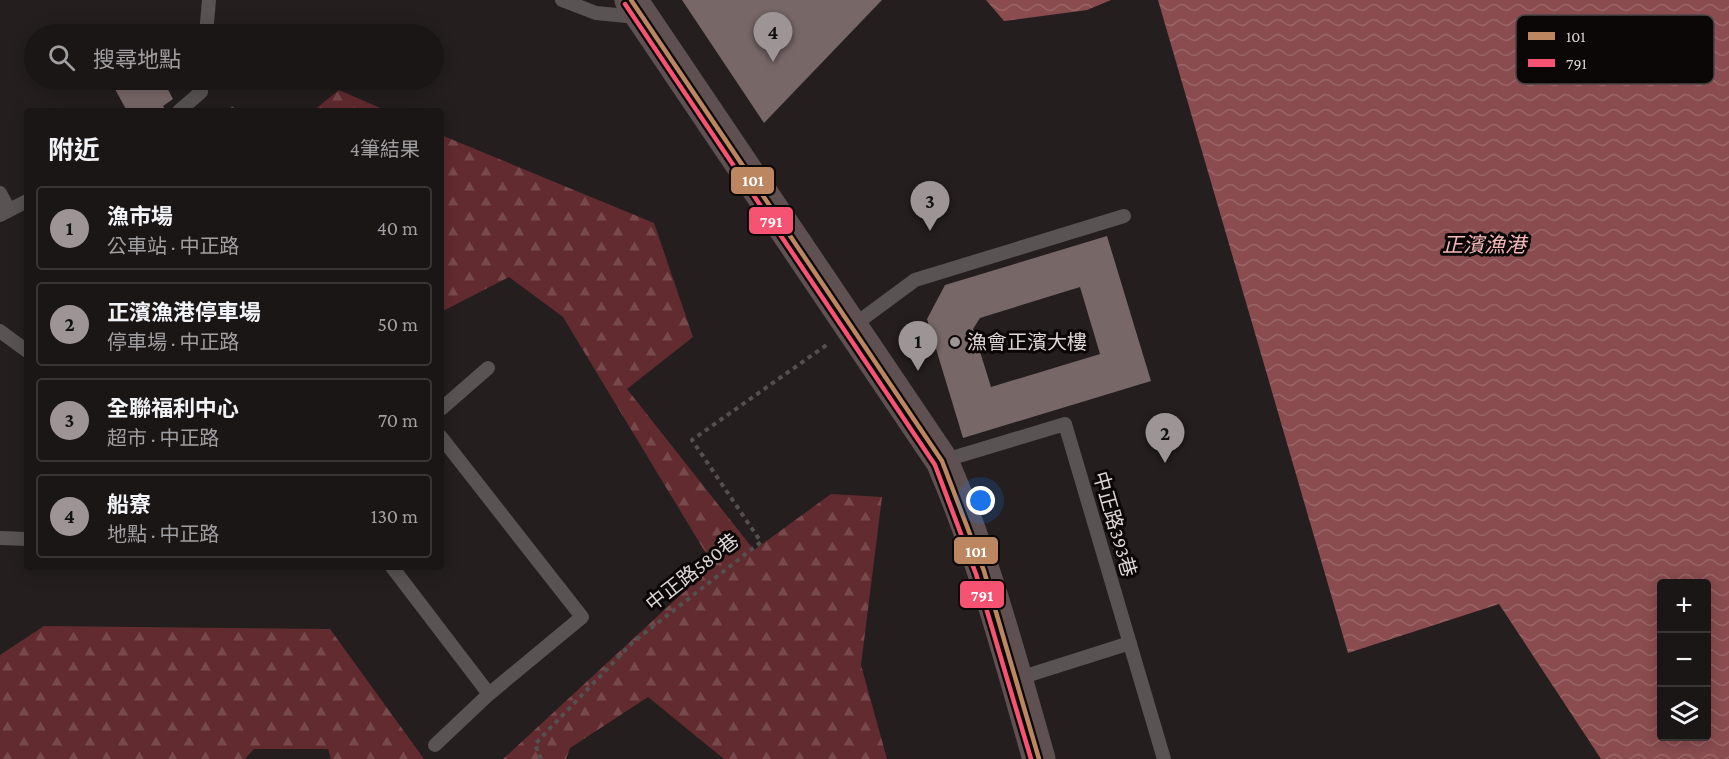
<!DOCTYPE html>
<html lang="zh-TW">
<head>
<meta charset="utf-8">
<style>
  :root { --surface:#1b1616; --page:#241f1f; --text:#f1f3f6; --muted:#a09fa1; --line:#393535; --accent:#9d9595 }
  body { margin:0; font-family:"Crimson Pro","Noto Sans TC",serif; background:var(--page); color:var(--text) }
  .controls { position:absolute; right:18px; bottom:18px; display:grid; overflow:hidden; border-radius:6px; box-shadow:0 3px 15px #0003 }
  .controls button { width:54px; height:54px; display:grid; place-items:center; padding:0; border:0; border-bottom:2px solid var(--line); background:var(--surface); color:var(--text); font:30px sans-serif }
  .you { position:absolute; left:981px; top:501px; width:21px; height:21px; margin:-15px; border:4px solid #fff; border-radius:50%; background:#1a73e8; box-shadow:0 0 0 9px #1a73e833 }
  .badge { display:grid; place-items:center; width:39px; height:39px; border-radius:50%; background:var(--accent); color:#111; font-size:20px; font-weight:700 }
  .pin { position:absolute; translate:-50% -50px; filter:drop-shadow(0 2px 3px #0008) }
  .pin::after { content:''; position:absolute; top:32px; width:21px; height:18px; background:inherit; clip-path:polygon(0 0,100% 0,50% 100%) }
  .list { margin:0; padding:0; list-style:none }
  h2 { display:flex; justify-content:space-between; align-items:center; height:78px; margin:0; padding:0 24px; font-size:26px }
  h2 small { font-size:20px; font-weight:400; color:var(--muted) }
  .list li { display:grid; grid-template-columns:39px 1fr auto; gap:18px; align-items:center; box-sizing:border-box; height:84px; margin:0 12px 12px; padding:0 12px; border:2px solid var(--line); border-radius:6px }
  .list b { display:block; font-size:22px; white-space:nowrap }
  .list p { margin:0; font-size:20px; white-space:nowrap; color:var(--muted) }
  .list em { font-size:20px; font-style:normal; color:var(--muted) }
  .icon { flex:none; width:33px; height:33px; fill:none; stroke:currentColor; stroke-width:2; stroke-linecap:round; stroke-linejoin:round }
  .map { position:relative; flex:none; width:1729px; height:759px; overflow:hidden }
  .search { position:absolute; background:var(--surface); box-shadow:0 3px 15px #0003; left:24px; top:24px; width:420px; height:66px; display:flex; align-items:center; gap:15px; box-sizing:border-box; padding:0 21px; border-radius:33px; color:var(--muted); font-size:22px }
  .panel { position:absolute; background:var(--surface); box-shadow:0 3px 15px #0003; left:24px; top:108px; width:420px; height:462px; border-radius:6px }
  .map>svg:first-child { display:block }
  .forest { fill:url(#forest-firs) }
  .water { fill:url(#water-waves); fill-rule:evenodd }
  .building { fill:#786767; fill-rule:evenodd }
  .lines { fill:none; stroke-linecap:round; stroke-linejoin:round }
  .path { stroke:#555050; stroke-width:4; stroke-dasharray:4.5 4.5; stroke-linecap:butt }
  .lane { stroke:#595353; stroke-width:14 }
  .primary { stroke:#5f5152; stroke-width:33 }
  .bus-1-casing { stroke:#0c0707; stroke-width:9 }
  .bus-2-casing { stroke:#0c0707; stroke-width:9 }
  .bus-1 { stroke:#bb8660; stroke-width:4.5 }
  .bus-2 { stroke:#f65372; stroke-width:4.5 }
  .poi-dot { fill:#9d9595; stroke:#0c0707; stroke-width:2 }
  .labels { text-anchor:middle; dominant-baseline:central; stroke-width:6; stroke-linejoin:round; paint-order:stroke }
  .poi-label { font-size:20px; fill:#ded5d5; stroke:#0c0707; text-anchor:start }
  .street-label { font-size:20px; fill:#ded5d5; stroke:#0c0707 }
  .water-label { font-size:21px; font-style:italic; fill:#f6b8b9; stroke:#0c0707 }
  .key { fill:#0c0707; stroke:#4b4545; stroke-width:1.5 }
  .key-label { font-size:16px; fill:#ded5d5 }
  .line-badge { stroke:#0c0707; stroke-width:2 }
  .badge-label { font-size:16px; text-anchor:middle; font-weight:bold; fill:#fff }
</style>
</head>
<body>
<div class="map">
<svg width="1729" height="759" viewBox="0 0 1729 759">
  <defs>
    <pattern id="forest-firs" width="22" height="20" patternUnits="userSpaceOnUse" patternTransform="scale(1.5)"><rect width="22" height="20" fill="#622b2f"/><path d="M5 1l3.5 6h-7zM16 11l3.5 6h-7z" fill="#78494c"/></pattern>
    <pattern id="water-waves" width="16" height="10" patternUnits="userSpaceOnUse" patternTransform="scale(1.5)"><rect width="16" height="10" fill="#8a4c4f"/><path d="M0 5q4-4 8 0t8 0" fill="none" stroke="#9a6567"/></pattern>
  </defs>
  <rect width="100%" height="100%" fill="#241e1e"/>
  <path class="forest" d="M339 90 387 111H313Z
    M441 135 654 223 693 337 627 389 754 550 831 494 882 497 861 665 887 759H724L648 697 570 748 566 759H503L713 565 563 317 509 277 441 312Z
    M44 626 330 629 424 759H331L328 749H254L245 759H0V655Z"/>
  <path class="water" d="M986 0H1111L1087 10 1004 21Z
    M1158 0H1729V759H1601L1499 604 1348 653ZM1662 584H1706V736H1662Z"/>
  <path class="building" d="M682 0H882L764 123Z
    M110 80H163L173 99 163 106 166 111H127Z
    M1107 236 1151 381 963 438 927 319 945 285ZM1080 287 1100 354 991 387 973 329 980 318Z"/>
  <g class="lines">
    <path class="path" d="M231 111 234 107
      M541 759 535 744 632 643 761 542 692 440 828 344"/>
    <path class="lane" d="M562 0 596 13 637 17
      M206 34 209 0
      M179 111 201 92 202 80
      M0 193 9 210
      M0 215 27 201
      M850 328 915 280 1124 216
      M0 331 27 351
      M441 409 488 368
      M942 461 1065 424 1164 759
      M0 538 27 539
      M392 567 489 694
      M1016 679 1130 643
      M435 745 489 694 582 617 441 437"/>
    <path class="primary" d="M631 0 942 461C984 558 1010 658 1039 759"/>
    <g class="bus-1-casing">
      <path id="bus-1" d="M631 0 942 461 984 571 1039 759"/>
    </g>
    <g class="bus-2-casing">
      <path id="bus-2" d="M625 4 935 465 976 574 1031 759"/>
    </g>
    <use href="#bus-1" class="bus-1"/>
    <use href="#bus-2" class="bus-2"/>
  </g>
  <circle class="poi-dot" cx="955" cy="342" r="6"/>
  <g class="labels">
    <g class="poi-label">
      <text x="967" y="342">漁會正濱大樓</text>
    </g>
    <g class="street-label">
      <text transform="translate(1115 524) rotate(74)">中正路393巷</text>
      <text transform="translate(692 572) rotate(-38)">中正路580巷</text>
    </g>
    <g class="water-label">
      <text x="1484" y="245">正濱漁港</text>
    </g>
  </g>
  <rect x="1516" y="15" width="198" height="69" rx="9" class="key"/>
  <rect x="1528" y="32" width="27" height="8" fill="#bb8660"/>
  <rect x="1528" y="59" width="27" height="8" fill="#f65372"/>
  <g class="key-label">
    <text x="1566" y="42">101</text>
    <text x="1566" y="69">791</text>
  </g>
  <g class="line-badge">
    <rect x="730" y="166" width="45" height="29" rx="6" fill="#bb8660"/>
    <rect x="748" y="206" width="46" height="29" rx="6" fill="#f65372"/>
    <rect x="953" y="536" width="46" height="29" rx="6" fill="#bb8660"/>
    <rect x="959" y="580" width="46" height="29" rx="6" fill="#f65372"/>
  </g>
  <g class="badge-label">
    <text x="753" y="186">101</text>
    <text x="771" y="227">791</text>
    <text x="976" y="557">101</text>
    <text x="982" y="601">791</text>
  </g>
</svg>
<div class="controls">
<button>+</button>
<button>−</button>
<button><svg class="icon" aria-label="layers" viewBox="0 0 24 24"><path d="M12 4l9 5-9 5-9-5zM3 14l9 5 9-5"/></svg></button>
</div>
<div class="you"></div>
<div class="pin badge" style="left:918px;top:371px">1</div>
<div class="pin badge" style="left:1165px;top:463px">2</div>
<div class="pin badge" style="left:930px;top:231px">3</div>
<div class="pin badge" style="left:773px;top:62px">4</div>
<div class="search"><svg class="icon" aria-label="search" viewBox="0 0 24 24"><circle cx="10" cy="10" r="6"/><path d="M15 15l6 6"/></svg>搜尋地點</div>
<section class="panel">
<h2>附近<small>4筆結果</small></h2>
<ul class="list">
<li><span class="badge">1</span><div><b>漁市場</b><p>公車站 · 中正路</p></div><em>40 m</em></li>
<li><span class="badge">2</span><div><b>正濱漁港停車場</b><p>停車場 · 中正路</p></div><em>50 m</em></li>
<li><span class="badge">3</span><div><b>全聯福利中心</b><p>超市 · 中正路</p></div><em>70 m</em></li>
<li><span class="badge">4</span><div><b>船寮</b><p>地點 · 中正路</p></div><em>130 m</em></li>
</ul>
</section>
</div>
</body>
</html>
